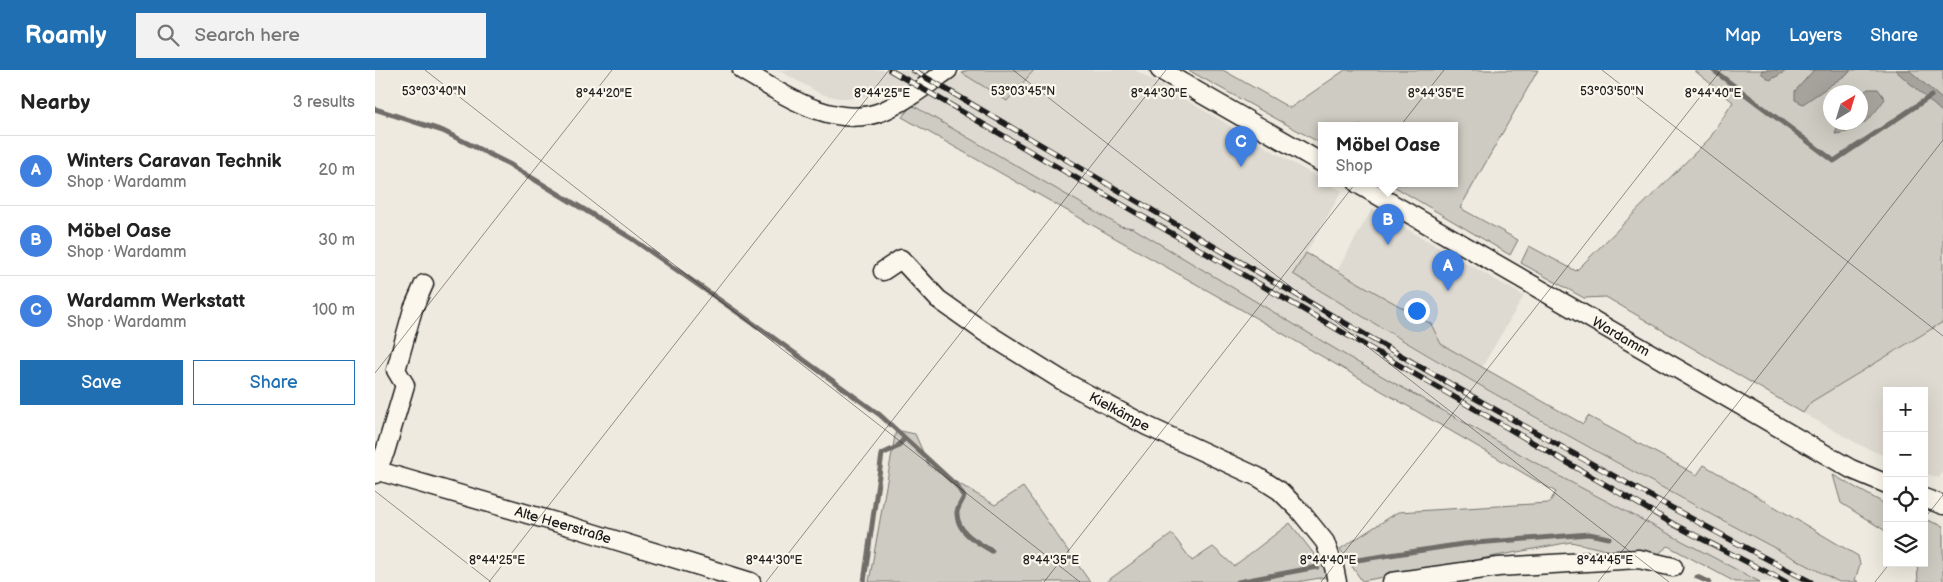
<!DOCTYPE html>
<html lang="en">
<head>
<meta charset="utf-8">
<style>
  :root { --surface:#fff; --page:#f2f2f2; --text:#222; --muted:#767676; --line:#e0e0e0; --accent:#1f6fb2 }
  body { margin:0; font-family:"Balsamiq Sans",sans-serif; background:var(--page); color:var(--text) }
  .controls { position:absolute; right:15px; bottom:15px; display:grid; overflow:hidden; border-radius:0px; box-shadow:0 5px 20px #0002 }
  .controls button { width:45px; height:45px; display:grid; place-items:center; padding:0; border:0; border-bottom:1px solid var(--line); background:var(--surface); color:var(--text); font:25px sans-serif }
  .compass { position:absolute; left:1448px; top:15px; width:45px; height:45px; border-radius:50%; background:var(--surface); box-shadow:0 5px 20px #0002; rotate:38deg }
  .you { position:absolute; left:1041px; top:240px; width:18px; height:18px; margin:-12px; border:4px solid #fff; border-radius:50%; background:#1a73e8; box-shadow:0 0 0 8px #1a73e833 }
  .badge { display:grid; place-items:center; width:32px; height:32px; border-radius:50%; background:var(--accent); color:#fff; font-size:16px; font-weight:700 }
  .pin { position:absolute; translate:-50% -41px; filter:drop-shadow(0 1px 2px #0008) }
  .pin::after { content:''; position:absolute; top:26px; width:18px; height:15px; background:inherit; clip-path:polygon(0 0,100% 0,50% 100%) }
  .popup { position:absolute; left:943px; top:52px; width:140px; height:65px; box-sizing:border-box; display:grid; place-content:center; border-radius:0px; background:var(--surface); filter:drop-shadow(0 1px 4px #0005); font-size:16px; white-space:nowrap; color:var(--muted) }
  .popup b { font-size:19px; color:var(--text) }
  .popup::after { content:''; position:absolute; left:50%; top:100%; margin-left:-10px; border:10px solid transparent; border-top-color:var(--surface) }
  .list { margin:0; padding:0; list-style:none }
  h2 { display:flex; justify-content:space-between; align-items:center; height:65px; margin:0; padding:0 20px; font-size:21px }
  h2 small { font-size:16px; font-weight:400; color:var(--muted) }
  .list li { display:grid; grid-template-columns:32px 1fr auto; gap:15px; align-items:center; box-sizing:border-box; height:70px; padding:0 20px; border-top:1px solid var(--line) }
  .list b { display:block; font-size:19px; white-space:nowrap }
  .list p { margin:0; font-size:16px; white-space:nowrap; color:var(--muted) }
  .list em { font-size:16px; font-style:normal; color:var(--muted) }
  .actions { display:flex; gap:10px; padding:15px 20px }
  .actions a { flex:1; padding:11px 0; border:1px solid var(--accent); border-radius:0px; text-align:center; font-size:18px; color:var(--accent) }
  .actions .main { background:var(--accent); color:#fff }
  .icon { flex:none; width:28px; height:28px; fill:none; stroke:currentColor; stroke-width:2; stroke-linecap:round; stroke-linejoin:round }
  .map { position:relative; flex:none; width:1568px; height:512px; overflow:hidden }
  header { display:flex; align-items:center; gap:30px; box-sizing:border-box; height:70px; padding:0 25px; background:var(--accent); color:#fff }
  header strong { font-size:24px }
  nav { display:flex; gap:28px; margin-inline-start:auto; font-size:18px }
  .search { width:350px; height:45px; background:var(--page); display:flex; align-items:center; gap:12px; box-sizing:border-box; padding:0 18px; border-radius:0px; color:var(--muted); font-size:19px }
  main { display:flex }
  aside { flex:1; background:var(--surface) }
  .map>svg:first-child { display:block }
  .built { fill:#dedad1 }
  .green { fill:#ceccc2; stroke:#75746f; fill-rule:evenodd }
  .water { fill:#a6a39d; stroke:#6f6d69 }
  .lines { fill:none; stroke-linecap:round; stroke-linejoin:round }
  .stream { stroke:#6f6d69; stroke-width:5 }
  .minor-casing { stroke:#1c1c1c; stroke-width:21 }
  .minor { stroke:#fbf7ec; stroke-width:18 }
  .rail-casing { stroke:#1c1c1c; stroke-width:5.5 }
  .rail { stroke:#fbf7ec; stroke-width:4; stroke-dasharray:11; stroke-linecap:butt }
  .ticks { fill:none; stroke:#1c1c1c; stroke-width:1; stroke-opacity:0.45 }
  .labels { text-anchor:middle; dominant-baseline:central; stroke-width:4.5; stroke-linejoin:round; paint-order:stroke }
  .street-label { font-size:14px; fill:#1c1c1c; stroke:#fbf7ec }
  .ticks-label { font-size:12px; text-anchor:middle; fill:#1c1c1c; stroke:#fbf7ec; stroke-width:4.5; stroke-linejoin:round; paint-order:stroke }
</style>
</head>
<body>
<header>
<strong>Roamly</strong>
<div class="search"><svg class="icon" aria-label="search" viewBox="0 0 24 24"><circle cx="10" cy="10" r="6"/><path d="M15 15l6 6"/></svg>Search here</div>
<nav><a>Map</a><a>Layers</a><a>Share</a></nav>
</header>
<main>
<aside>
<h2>Nearby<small>3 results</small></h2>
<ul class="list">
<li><span class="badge" style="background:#3f7fe0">A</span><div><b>Winters Caravan Technik</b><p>Shop · Wardamm</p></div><em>20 m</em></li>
<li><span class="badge" style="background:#3f7fe0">B</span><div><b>Möbel Oase</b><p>Shop · Wardamm</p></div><em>30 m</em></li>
<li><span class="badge" style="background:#3f7fe0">C</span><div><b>Wardamm Werkstatt</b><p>Shop · Wardamm</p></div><em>100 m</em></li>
</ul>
<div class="actions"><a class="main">Save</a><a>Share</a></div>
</aside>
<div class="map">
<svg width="1568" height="512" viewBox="0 0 1568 512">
  <rect width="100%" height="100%" fill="#eeeadf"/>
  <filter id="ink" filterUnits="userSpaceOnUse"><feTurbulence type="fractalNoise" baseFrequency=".02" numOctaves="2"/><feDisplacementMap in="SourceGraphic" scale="10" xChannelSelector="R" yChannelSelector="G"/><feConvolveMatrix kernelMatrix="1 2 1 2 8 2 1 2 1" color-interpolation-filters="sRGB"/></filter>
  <g filter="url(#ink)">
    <path class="built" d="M403 0H551L521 21 516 17 504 24 481 28H463L446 24Z
      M659 0H760L947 110V114H954L967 121 919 204 1032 274 1174 356 1332 443 1464 512H1385L1184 406 982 292 758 158 745 156 537 35 587 3 632 31Z
      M997 139 1149 226 1107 297 1066 274 1056 254 962 201Z
      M1568 252V400L1564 408 1549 403V321H1512V387L1487 376 1428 343 1436 332Z"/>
    <path class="green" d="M593 0H659L632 31 587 3Z
      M813 0H848L915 38 970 0H1163L1085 138 1143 170 1135 185 1015 114H1079V56H947V74Z
      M1319 0H1568V252L1436 332 1428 343 1231 227 1209 228 1146 193 1154 176 1201 201 1335 68 1358 32ZM1456 22H1486V52H1456Z
      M537 35 745 156 758 158 982 292 1184 406 1385 512H1360L1293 476 1276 490 1196 472 987 511 965 479 1023 442 1174 433 1181 422 867 240 527 47Z
      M931 183 1056 254 1066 274 1208 354 1213 346 1322 405 1329 395 1483 486 1485 494 1480 510 1484 512H1464C1279 415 1096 314 918 204Z
      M521 360 540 364 554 396 620 435 648 417 715 512H494Z
      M1458 405 1512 435V462L1466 433Z
      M1549 449 1568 456V512H1543L1542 493H1549Z
      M915 453 956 506 922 512H731L797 464 817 491 838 477 859 496Z"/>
    <path class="water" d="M1387 0H1413L1395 10 1386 3Z
      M1439 0H1475V2L1428 34 1420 30V21Z
      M1520 0H1534L1568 30V43Z
      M1493 19H1503L1510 29C1496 48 1485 62 1460 64L1464 53 1486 52V24Z"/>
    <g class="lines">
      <path class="stream" d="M1338 0 1459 91 1556 26
        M0 39 68 61 134 94 256 168 389 261 505 345 582 416 589 427C587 431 583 437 582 442 581 462 602 472 617 481
        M982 490 1088 474 1214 464 1234 468
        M1322 507 1334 512
        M489 512 507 384 522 377 530 368
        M863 512 942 497"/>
      <g class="minor-casing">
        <g id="minor">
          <path d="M367 0C408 24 459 61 508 41 531 31 553 14 573 0"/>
          <path d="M785 0 947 93"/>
          <path id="s1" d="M983 114 1436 376 1476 399 1512 414"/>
          <path id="s2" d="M508 201 526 189 563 229 608 261 688 311 772 356 883 407 905 421 925 441 950 472 959 497 962 512"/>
          <path id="s3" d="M0 400 201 458 376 512"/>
          <path d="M0 404 10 382 30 315 21 300 38 239 49 214"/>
          <path d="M1549 428 1568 435"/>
          <path d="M1017 512 1123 497 1264 489 1298 497"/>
        </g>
      </g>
      <use href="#minor" class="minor"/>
      <g class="rail-casing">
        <path id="rail" d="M515 0 1300 455 1411 512
          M538 0C836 173 1130 353 1436 512"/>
      </g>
      <use href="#rail" class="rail"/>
    </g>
  </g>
  <path class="ticks" d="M50 0 705 512M638 0 1294 512M1227 0 1568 266M0 303 237 0M0 421 116 512M1549 449 1568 425M114 512 514 0M391 512 791 0M669 512 1069 0M946 512 1346 0M1223 512 1568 70M1500 512 1515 493"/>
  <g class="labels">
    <g class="street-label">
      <text stroke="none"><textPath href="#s1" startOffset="304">Wardamm</textPath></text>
      <text stroke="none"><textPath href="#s2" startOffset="290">Kielkämpe</textPath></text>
      <text stroke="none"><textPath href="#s3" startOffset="196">Alte Heerstraße</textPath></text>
    </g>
  </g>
  <g class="ticks-label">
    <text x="59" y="25">53°03'40"N</text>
    <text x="648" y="25">53°03'45"N</text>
    <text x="1237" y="25">53°03'50"N</text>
    <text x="229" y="27">8°44'20"E</text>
    <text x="507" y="27">8°44'25"E</text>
    <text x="784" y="27">8°44'30"E</text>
    <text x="1061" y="27">8°44'35"E</text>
    <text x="1338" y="27">8°44'40"E</text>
    <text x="122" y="494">8°44'25"E</text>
    <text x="399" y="494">8°44'30"E</text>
    <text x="676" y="494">8°44'35"E</text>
    <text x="953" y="494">8°44'40"E</text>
    <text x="1230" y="494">8°44'45"E</text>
  </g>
</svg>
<div class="controls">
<button>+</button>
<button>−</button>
<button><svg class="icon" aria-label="locate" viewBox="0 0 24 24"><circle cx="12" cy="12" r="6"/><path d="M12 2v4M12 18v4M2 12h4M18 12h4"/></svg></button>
<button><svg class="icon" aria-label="layers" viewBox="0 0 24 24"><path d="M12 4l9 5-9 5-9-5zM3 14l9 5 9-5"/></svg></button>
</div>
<svg class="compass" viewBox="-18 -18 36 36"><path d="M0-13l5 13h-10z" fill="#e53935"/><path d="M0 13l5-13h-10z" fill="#767676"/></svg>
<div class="you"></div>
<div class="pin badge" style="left:1073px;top:221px;background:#3f7fe0">A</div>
<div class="pin badge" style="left:1013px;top:175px;background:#3f7fe0">B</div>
<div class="popup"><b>Möbel Oase</b>Shop</div>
<div class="pin badge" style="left:866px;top:97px;background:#3f7fe0">C</div>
</div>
</main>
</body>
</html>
